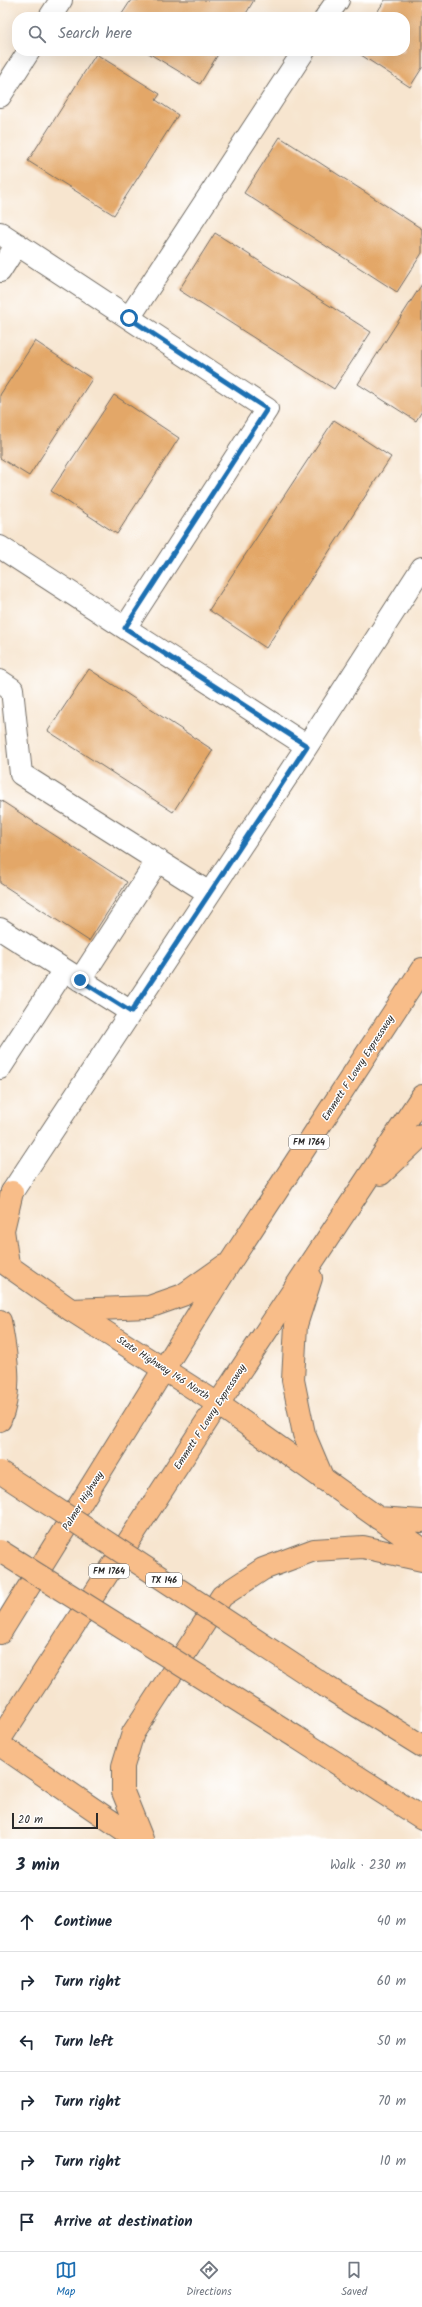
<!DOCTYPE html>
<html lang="en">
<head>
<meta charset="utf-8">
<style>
  :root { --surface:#fff; --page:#f6f6f7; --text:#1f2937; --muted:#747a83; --line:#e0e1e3; --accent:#1f6fb2 }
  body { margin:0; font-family:Kalam,sans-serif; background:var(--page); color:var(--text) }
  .scale { position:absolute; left:12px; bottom:10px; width:86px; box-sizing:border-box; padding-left:4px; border:2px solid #2b2b2b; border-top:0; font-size:11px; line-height:14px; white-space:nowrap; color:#2b2b2b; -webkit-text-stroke:3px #fff; paint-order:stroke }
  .stop { position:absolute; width:12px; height:12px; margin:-9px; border:3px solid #1f6fb2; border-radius:50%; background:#fff }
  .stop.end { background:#1f6fb2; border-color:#fff; box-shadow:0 1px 4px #0008 }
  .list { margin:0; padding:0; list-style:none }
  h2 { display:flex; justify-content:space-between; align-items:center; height:52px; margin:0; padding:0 16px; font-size:17px }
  h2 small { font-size:13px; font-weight:400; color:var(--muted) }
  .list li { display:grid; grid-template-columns:26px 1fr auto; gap:12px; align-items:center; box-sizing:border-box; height:60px; padding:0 16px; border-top:1px solid var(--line) }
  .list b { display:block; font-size:15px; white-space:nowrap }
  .list em { font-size:13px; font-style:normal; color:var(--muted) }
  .icon { flex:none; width:22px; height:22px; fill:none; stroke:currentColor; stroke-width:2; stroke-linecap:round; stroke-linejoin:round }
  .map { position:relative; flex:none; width:422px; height:1839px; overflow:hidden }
  .search { position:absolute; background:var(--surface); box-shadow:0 4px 16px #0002; left:12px; right:12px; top:12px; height:44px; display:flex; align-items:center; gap:10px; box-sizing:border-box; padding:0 14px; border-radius:16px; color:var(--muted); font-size:15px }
  .sheet { height:412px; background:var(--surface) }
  nav { display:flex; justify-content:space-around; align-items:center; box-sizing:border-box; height:56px; border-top:1px solid var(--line); background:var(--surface); font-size:11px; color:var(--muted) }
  nav a { display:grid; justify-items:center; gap:2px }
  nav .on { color:var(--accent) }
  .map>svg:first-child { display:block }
  .building { fill:#e3a767 }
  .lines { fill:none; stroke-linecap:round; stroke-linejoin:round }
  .minor-casing { stroke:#726c64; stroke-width:24 }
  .major-casing { stroke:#726c64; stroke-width:24 }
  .highway-casing { stroke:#726c64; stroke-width:24 }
  .minor { stroke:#fff; stroke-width:22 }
  .major { stroke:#f8bd89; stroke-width:22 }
  .highway { stroke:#f8bd89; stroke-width:22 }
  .highway-bridge-casing { stroke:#726c64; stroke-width:24; stroke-linecap:butt }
  .highway-bridge { stroke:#f8bd89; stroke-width:22 }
  .route { stroke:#1f6fb2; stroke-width:5 }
  .labels { text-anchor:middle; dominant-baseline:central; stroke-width:3; stroke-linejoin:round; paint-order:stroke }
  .shield { fill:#fff; stroke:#6b6b6b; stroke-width:1 }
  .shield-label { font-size:9px; font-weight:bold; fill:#2b2b2b }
  .street-label { font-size:10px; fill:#2b2b2b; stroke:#fff }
</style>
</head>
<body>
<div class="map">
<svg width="422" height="1839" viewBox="0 0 422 1839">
  <rect width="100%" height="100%" fill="#fff"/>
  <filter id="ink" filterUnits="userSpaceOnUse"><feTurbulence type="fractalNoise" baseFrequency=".025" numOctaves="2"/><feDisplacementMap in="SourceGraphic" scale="8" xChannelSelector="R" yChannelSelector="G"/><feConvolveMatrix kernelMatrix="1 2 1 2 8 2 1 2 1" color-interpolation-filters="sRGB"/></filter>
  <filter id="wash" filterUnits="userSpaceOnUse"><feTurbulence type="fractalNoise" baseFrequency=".012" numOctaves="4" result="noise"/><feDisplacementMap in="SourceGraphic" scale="16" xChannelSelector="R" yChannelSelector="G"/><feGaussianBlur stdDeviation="0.9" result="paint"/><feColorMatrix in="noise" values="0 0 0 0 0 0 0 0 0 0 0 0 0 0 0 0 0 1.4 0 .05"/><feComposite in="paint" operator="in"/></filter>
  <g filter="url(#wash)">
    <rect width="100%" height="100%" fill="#f7e5cf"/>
    <g id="blocks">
      <path class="building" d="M131 0H254L244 17H120Z
        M385 0H422V68L410 87 355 51H405V17H374Z
        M145 51H220L200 84Z
        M96 54 160 94 156 100 178 115 114 215 28 161Z
        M280 137 422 229V253L397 292 244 193Z
        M215 233 371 332 334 389 179 290Z
        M422 284V411L416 421 358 384Z
        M35 341 92 379 29 476 0 458V395Z
        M114 395 179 438 117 534 51 491Z
        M334 420 391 457 266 648 209 610Z
        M89 669 213 750 173 812 48 731Z
        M0 800 127 882 89 941 0 883Z"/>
    </g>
  </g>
  <g filter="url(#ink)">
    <use href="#blocks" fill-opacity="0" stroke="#726c64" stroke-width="1"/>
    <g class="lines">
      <g class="minor-casing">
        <path id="minor" d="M50 17 61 0
          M326 17 338 0
          M0 96 29 51
          M0 233 267 409 125 628
          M0 271 17 244
          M129 318 304 51
          M0 547 307 746
          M0 681 12 689 21 774 209 893
          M0 929 131 1012
          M80 980 158 860
          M0 1068 64 970
          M12 1192 307 746 422 568"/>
      </g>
      <g class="major-casing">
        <path id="major" d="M0 1260 71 1310 218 1404 422 1549
          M8 1265 3 1230 12 1192
          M0 1321C6 1354 13 1389 0 1420
          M378 1518 422 1521
          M0 1745 137 1839
          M142 1839 123 1792V1766L133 1733 222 1596 263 1569 314 1550 363 1547 422 1560"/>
      </g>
      <g class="highway-casing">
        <path id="highway" d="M381 1174 422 1135
          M311 1278 296 1325 293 1380 304 1434 323 1479
          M71 1310 149 1307 183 1295 224 1266
          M0 1633 231 1261 422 969
          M327 1687 422 1746
          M296 1737 422 1818
          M0 1739 218 1404 422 1096"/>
      </g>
      <use href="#minor" class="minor"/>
      <use href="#major" class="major"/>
      <use href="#highway" class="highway"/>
      <g class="highway-bridge-casing">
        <path id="highway-bridge" d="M0 1472 327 1687
          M0 1551 296 1737"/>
      </g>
      <use href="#highway-bridge" class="highway-bridge"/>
    </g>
  </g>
  <g class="lines" filter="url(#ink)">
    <path class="route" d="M80 980 131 1012 307 746 125 628 267 409 129 318"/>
  </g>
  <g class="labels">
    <g class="shield">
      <rect x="289" y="1135" width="40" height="14" rx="3"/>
      <rect x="89" y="1564" width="40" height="14" rx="3"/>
      <rect x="146" y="1573" width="36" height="14" rx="3"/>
    </g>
    <g class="shield-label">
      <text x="309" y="1142">FM 1764</text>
      <text x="109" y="1571">FM 1764</text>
      <text x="164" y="1580">TX 146</text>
    </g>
    <g class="street-label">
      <text transform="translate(358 1068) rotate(-57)">Emmett F Lowry Expressway</text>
      <text transform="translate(163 1368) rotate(33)">State Highway 146 North</text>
      <text transform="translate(210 1417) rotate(-57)">Emmett F Lowry Expressway</text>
      <text transform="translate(83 1501) rotate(-58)">Palmer Highway</text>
    </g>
  </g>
</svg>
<div class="scale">20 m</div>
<div class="stop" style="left:129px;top:318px"></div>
<div class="stop end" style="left:80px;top:980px"></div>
<div class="search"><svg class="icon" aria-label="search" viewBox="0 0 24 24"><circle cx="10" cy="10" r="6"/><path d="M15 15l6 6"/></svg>Search here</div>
</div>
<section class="sheet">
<h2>3 min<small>Walk · 230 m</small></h2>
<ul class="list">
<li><svg class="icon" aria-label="ahead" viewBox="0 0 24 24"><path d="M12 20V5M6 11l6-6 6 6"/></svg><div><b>Continue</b></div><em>40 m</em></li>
<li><svg class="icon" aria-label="right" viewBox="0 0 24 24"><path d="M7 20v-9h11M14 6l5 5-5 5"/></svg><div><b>Turn right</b></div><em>60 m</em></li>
<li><svg class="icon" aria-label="left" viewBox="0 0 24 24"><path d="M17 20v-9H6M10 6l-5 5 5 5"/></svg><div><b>Turn left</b></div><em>50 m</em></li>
<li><svg class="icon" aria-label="right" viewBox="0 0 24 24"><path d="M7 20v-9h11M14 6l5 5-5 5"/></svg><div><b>Turn right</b></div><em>70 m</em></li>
<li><svg class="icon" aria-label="right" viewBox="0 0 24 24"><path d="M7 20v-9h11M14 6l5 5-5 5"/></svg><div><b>Turn right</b></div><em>10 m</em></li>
<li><svg class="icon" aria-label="arrive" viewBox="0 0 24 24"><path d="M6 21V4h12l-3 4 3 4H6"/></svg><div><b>Arrive at destination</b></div></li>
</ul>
</section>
<nav>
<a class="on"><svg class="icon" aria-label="map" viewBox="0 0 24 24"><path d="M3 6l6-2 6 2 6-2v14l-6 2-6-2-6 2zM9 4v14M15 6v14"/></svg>Map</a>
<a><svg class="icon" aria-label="directions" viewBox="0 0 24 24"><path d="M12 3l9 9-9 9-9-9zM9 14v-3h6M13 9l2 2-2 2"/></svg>Directions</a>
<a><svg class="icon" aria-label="saved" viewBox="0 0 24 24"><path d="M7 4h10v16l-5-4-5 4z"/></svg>Saved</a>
</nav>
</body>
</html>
